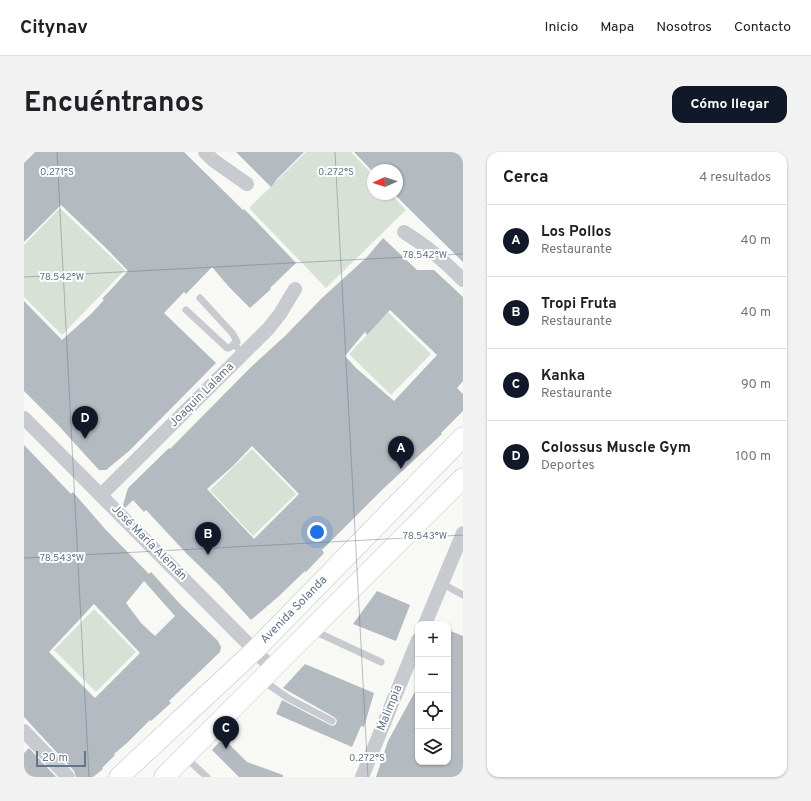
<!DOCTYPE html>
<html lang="es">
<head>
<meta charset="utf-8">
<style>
  :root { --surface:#fff; --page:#f2f2f2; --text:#202124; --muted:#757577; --line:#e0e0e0; --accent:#111827 }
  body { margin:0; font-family:Overpass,sans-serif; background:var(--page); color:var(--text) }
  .controls { position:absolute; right:12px; bottom:12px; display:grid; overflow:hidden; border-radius:8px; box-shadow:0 1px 3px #0004 }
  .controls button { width:36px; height:36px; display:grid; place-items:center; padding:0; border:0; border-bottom:1px solid var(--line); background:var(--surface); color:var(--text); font:20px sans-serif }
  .compass { position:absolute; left:343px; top:12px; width:36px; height:36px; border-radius:50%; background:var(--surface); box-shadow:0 1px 3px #0004; rotate:267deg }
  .scale { position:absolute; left:12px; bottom:10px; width:50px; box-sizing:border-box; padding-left:4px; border:2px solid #647589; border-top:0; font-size:11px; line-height:14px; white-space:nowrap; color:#647589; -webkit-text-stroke:3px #fff; paint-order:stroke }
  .you { position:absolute; left:293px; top:380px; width:14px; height:14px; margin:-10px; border:3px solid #fff; border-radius:50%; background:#1a73e8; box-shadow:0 0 0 6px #1a73e833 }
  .badge { display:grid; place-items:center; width:26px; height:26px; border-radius:50%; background:var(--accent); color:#fff; font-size:13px; font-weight:700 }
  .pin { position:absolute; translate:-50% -33px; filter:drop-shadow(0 1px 2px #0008) }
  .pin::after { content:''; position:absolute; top:21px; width:14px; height:12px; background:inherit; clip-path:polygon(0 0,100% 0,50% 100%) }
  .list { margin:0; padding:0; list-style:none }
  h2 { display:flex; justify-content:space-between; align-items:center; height:52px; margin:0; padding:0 16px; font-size:17px }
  h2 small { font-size:13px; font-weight:400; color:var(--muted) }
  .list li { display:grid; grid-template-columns:26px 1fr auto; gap:12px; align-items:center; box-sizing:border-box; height:72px; padding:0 16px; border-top:1px solid var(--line) }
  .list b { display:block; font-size:15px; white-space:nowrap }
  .list p { margin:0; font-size:13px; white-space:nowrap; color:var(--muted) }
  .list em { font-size:13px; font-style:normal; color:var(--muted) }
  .icon { flex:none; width:22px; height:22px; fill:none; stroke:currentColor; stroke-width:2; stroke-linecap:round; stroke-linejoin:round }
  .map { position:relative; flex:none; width:439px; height:625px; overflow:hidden; border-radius:12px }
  header { display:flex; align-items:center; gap:24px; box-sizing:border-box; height:56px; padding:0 20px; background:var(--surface); border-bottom:1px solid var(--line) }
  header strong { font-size:19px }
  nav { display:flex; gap:22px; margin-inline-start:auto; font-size:14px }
  .intro { display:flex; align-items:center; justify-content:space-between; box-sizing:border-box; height:96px; padding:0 24px }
  h1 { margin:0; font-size:28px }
  .button { padding:10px 18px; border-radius:12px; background:var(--accent); color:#fff; font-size:14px; font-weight:700 }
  main { display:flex; gap:24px; padding:0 24px }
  aside { flex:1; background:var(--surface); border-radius:12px; box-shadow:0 1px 3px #0004 }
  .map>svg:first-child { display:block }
  .green { fill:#d8e1d5 }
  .building { fill:#b3bac0; fill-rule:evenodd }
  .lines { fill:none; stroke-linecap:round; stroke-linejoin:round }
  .secondary-casing { stroke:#bbc0c5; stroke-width:21 }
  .lane { stroke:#c7cbcf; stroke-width:7 }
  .street { stroke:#c7cbcf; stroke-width:14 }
  .secondary { stroke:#fff; stroke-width:20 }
  .ticks { fill:none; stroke:#647589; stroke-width:1; stroke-opacity:0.45 }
  .labels { text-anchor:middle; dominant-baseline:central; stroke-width:4; stroke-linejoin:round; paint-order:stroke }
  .street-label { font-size:12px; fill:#647589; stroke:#fff }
  .ticks-label { font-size:10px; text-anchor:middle; fill:#647589; stroke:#fff; stroke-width:4; stroke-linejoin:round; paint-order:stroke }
</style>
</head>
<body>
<header>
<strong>Citynav</strong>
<nav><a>Inicio</a><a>Mapa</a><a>Nosotros</a><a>Contacto</a></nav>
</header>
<div class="intro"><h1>Encuéntranos</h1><a class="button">Cómo llegar</a></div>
<main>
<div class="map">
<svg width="439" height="625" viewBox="0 0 439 625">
  <rect width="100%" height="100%" fill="#f8f8f5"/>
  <path class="green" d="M282 0H327L349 23V42H367L382 58 302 136 225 56Z
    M36 56 101 118 38 183 0 145V93Z
    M364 160 407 202 367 243 325 202Z
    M228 297 272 342 229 384 186 338Z
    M70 457 112 500 72 540 30 498Z"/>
  <path class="building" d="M11 0H160L219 58 220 57 232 69 272 111 246 136 247 137 226 156 205 135 188 115 162 142 160 140 140 161 192 211 105 299 82 318H75L34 273 0 239V149L38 188 67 162 80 148 78 147 104 119 85 99 37 53 0 90V11Z
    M212 0H280L254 26 247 35Z
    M330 0H439V110L370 42H373V18H349V20Z
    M359 86 393 118H410L439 145V229L433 236 439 242V259L417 281 418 282 359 337 298 398 300 401 282 420 281 419 255 444 227 468 195 433 163 402 122 358 120 360 109 348 101 356 99 353 104 336 145 296 146 297 227 215 261 184 298 146 343 105ZM366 158 413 203 370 249 332 216 321 204 341 180 343 183ZM228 294 275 342 230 387 183 337 209 314Z
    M0 293 47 342 49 340 81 377 125 422 127 420 157 453 194 489 197 495 196 500 145 549 147 551 127 569 126 568 103 591 90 602 91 603 78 616 79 617 69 625H52L50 619 0 565ZM120 429 151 464 131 484 117 471 102 451ZM70 452 116 501 71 546 25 500Z
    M353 439 386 453 372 489 329 472Z
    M424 478 439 484V625H352L364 589 394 534V610H424Z
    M281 512 350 541 340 575 337 574 328 595 252 562 258 548 306 573 309 574 312 572 313 568 310 565 259 536Z
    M199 586 223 610 259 623V625H215L188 598Z
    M5 596 32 625H0V601Z"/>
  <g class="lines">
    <g class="secondary-casing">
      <g id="secondary">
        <path id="s1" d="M95 625 231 498 439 285"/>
        <path d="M140 625 439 326"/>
      </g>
    </g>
    <path class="lane" d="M176 146 209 182 213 190 210 192
      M162 158 203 196H205L210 192 219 202
      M417 431 439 443
      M288 478 357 510
      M238 528 264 546 308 569
      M161 605 183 625"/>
    <path class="street" d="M181 0 189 8 223 32
      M380 80C404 95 419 108 439 128
      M0 266 249 517
      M77 343 244 177 256 162 271 137
      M401 472 439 381
      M0 579 44 625
      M338 625 394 488"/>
    <use href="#secondary" class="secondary"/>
  </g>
  <path class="ticks" d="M33 0 65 625M311 0 344 625M0 125 439 102M0 406 439 383"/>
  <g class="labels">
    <g class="street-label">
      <text transform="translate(178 243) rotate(-45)">Joaquin Lalama</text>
      <text transform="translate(125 391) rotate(45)">José María Alemán</text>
      <text stroke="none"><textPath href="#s1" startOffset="242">Avenida Solanda</textPath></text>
      <text transform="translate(366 556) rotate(-68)">Malimpia</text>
    </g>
  </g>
  <g class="ticks-label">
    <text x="33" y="23">0.271°S</text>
    <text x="312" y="23">0.272°S</text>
    <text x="401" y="106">78.542°W</text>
    <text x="38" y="128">78.542°W</text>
    <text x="401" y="387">78.543°W</text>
    <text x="38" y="409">78.543°W</text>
    <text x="343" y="609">0.272°S</text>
  </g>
</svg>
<div class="controls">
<button>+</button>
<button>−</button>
<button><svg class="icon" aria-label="locate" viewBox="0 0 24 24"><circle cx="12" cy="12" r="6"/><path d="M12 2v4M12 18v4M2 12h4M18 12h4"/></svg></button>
<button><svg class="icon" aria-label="layers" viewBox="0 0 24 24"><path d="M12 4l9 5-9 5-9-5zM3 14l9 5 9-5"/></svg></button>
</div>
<svg class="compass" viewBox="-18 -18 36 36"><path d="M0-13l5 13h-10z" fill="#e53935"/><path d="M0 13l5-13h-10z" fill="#757577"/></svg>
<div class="scale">20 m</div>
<div class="you"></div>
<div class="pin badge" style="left:377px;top:317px">A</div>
<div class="pin badge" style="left:184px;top:403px">B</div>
<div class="pin badge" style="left:202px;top:597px">C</div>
<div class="pin badge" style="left:61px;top:287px">D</div>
</div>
<aside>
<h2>Cerca<small>4 resultados</small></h2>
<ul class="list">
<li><span class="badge">A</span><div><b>Los Pollos</b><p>Restaurante</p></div><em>40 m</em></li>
<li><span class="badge">B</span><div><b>Tropi Fruta</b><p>Restaurante</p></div><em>40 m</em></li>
<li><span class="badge">C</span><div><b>Kanka</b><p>Restaurante</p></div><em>90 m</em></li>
<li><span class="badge">D</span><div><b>Colossus Muscle Gym</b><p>Deportes</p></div><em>100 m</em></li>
</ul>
</aside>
</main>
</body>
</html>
